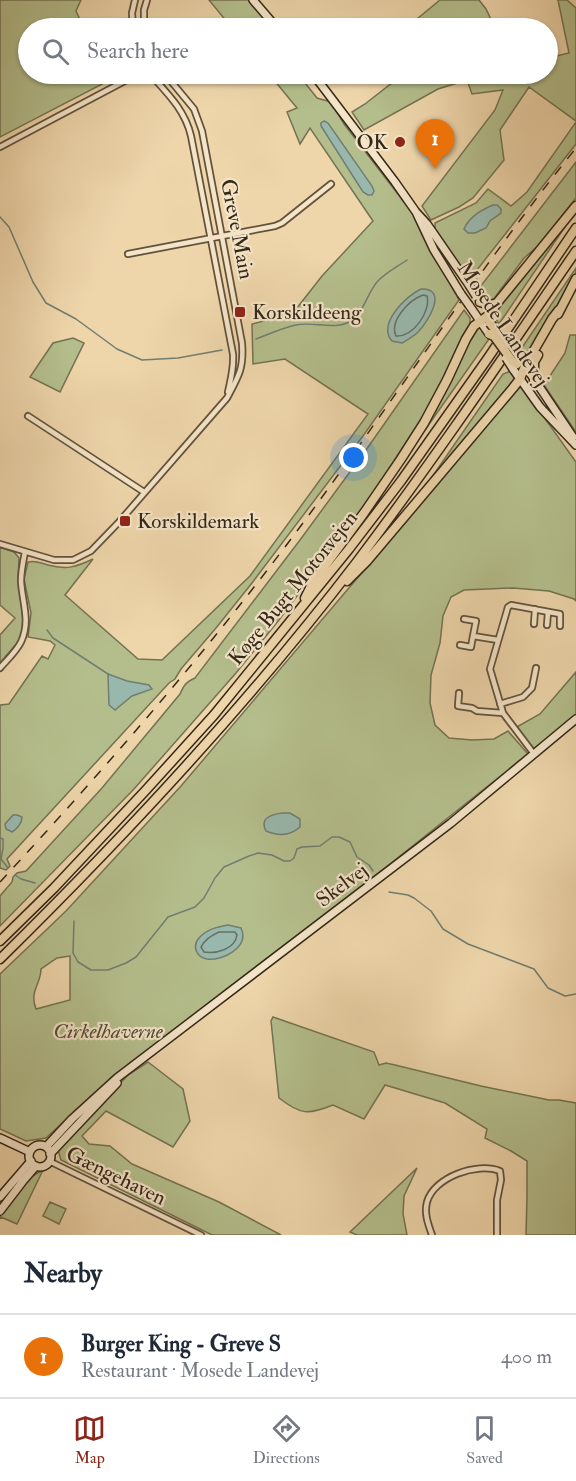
<!DOCTYPE html>
<html lang="en">
<head>
<meta charset="utf-8">
<style>
  :root { --surface:#fff; --page:#f2f2f3; --text:#1f2937; --muted:#747a83; --line:#e0e1e3; --accent:#8f2418 }
  body { margin:0; font-family:"IM FELL Double Pica",serif; background:var(--page); color:var(--text) }
  .you { position:absolute; left:354px; top:458px; width:21px; height:21px; margin:-15px; border:4px solid #fff; border-radius:50%; background:#1a73e8; box-shadow:0 0 0 9px #1a73e833 }
  .badge { display:grid; place-items:center; width:39px; height:39px; border-radius:50%; background:var(--accent); color:#fff; font-size:20px; font-weight:700 }
  .pin { position:absolute; translate:-50% -50px; filter:drop-shadow(0 2px 3px #0008) }
  .pin::after { content:''; position:absolute; top:32px; width:21px; height:18px; background:inherit; clip-path:polygon(0 0,100% 0,50% 100%) }
  .list { margin:0; padding:0; list-style:none }
  h2 { display:flex; justify-content:space-between; align-items:center; height:78px; margin:0; padding:0 24px; font-size:26px }
  h2 small { font-size:20px; font-weight:400; color:var(--muted) }
  .list li { display:grid; grid-template-columns:39px 1fr auto; gap:18px; align-items:center; box-sizing:border-box; height:84px; padding:0 24px; border-top:2px solid var(--line) }
  .list b { display:block; font-size:22px; white-space:nowrap }
  .list p { margin:0; font-size:20px; white-space:nowrap; color:var(--muted) }
  .list em { font-size:20px; font-style:normal; color:var(--muted) }
  .icon { flex:none; width:33px; height:33px; fill:none; stroke:currentColor; stroke-width:2; stroke-linecap:round; stroke-linejoin:round }
  .map { position:relative; flex:none; width:576px; height:1235px; overflow:hidden }
  .search { position:absolute; background:var(--surface); box-shadow:0 2px 4px #0004; left:18px; right:18px; top:18px; height:66px; display:flex; align-items:center; gap:15px; box-sizing:border-box; padding:0 21px; border-radius:33px; color:var(--muted); font-size:22px }
  .sheet { height:162px; background:var(--surface) }
  nav { display:flex; justify-content:space-around; align-items:center; box-sizing:border-box; height:84px; border-top:2px solid var(--line); background:var(--surface); font-size:16px; color:var(--muted) }
  nav a { display:grid; justify-items:center; gap:3px }
  nav .on { color:var(--accent) }
  .map>svg:first-child { display:block }
  .green { fill:#b4be8c; stroke:#747252; stroke-width:1.5; fill-rule:evenodd }
  .water { fill:#99b8ad; stroke:#717e71; stroke-width:1.5 }
  .lines { fill:none; stroke-linecap:round; stroke-linejoin:round }
  .shore { stroke:#667062; stroke-width:1.5 }
  .stream { stroke:#717e71; stroke-width:1.5 }
  .street-casing { stroke:#62523c; stroke-width:8 }
  .secondary-casing { stroke:#342718; stroke-width:10 }
  .highway-casing { stroke:#342718; stroke-width:11 }
  .street { stroke:#f4e4c8; stroke-width:4.5 }
  .secondary { stroke:#f4e4c8; stroke-width:7 }
  .highway { stroke:#eed5aa; stroke-width:8 }
  .rail { stroke:#342718; stroke-width:1.5; stroke-dasharray:10 10; stroke-linecap:butt }
  .secondary-bridge-casing { stroke:#342718; stroke-width:10; stroke-linecap:butt }
  .highway-bridge-casing { stroke:#342718; stroke-width:11; stroke-linecap:butt }
  .secondary-bridge { stroke:#f4e4c8; stroke-width:7 }
  .highway-bridge { stroke:#eed5aa; stroke-width:8 }
  .poi-dot { fill:#8f2418; stroke:#f4e4c8; stroke-width:2 }
  .labels { text-anchor:middle; dominant-baseline:central; stroke-width:4.5; stroke-linejoin:round; paint-order:stroke }
  .poi-label { font-size:21px; fill:#342718; stroke:#f4e4c8; text-anchor:start }
  .street-label { font-size:21px; fill:#342718; stroke:#f4e4c8 }
  .park-label { font-size:21px; font-style:italic; fill:#544d35; stroke:#f4e4c8 }
</style>
</head>
<body>
<div class="map">
<svg width="576" height="1235" viewBox="0 0 576 1235">
  <rect width="100%" height="100%" fill="#eed5aa"/>
  <filter id="stains"><feTurbulence type="fractalNoise" baseFrequency=".00333" numOctaves="4"/><feColorMatrix values="0 0 0 0 .2 0 0 0 0 .09 0 0 0 0 .02 0 0 0 .5 -.17"/></filter>
  <radialGradient id="worn" r=".72"><stop offset=".6" stop-color="#630" stop-opacity="0"/><stop offset="1" stop-color="#630" stop-opacity=".3"/></radialGradient>
  <path class="green" d="M0 0H81L76 11 84 28H28V74H106L110 80 0 137Z
    M209 0H249L272 28H232Z
    M440 0H479L486 9 495 28H406Z
    M558 0H567L576 8V121L529 87 500 130 504 160 473 198 459 207 431 220 422 206 495 110 503 90 472 94 467 80 438 89 364 130 352 112 365 104 393 82 387 74H548V58L569 53Z
    M269 74H298L317 98 331 102 344 124 414 215 428 244 459 300 363 436 252 583 216 628 181 669 175 679 169 683 7 859 10 866 6 870 0 868V705L9 704 42 656 48 659 55 645 50 641 28 637 31 613 24 579 28 562C36 560 40 563 48 565 67 570 76 567 93 559L65 595 138 659 162 660 250 576 368 414 285 359 253 364 252 324 293 313 322 276 373 221 310 128 300 144 287 112 297 108Z
    M576 122V144L473 275 467 279 435 231V223L476 203 488 189 511 206 527 192Z
    M576 162V198L539 245 524 258 493 300 487 302 477 291Z
    M573 215 499 324 493 315Z
    M576 268V272L529 355 523 358 519 352Z
    M464 310 470 318V325L459 343 443 378 423 416 370 498 279 620 236 673 134 789 0 926V896L12 882 13 877 17 873 26 871 102 788 180 694C184 685 186 682 195 678L300 540 366 450Z
    M479 327 482 329 489 339 406 457 476 328Z
    M570 335H576V432L544 385 565 353Z
    M73 338 84 343 60 392 30 377 53 343Z
    M511 371 516 379 423 490 503 374Z
    M521 385 576 462V601L574 599 549 591 513 588 464 590 451 597 443 616 440 643 431 675 430 703 435 725 449 738 472 740 494 739 508 731 528 754 390 864 110 1079 46 1138 26 1141 0 1129V974L66 911 181 786ZM70 956V1000L36 1009C29 991 41 984 41 969L57 958Z
    M0 547 14 552 19 558 18 581 23 617V630L18 642 0 663V635L15 618 0 605Z
    M576 672V714L534 750 515 728 540 714Z
    M273 1017 374 1052 379 1065 386 1063 395 1065 481 1086 549 1100H559L576 1103V1235H526L527 1197V1161L511 1151 485 1138 487 1129 445 1103 385 1085 364 1119 333 1105C308 1115 301 1115 279 1098L271 1021Z
    M148 1062 183 1089 190 1121 173 1147 106 1111 82 1136 89 1144 110 1146 132 1164 219 1202 281 1235H212L61 1160 58 1150 128 1075Z
    M417 1168 404 1196 403 1214 407 1235H357L350 1232Z
    M43 1170 17 1224 1 1217 0 1219V1214L31 1177Z
    M50 1202 66 1209 59 1224 43 1216Z"/>
  <path class="water" d="M324 121 328 123 372 186 374 191 372 195H368L363 192 321 126V123Z
    M493 205H497L501 209V213L490 221 486 228 475 233H468L464 229C469 217 481 210 493 205Z
    M421 289C449 288 428 322 418 332 413 337 407 340 402 343L392 341C377 324 406 296 421 289Z
    M108 674 127 681 149 685 152 689 132 696 115 710 109 705Z
    M283 813H290L300 819V827C290 836 278 836 266 831 259 818 272 814 283 813Z
    M13 815H17L22 817C22 823 17 829 12 832L6 829 5 824Z
    M228 925 241 928C250 947 223 961 207 959 196 957 192 946 199 938 207 929 217 927 228 925Z"/>
  <g class="lines">
    <path class="shore" d="M423 295 427 296C431 312 413 337 396 336 389 321 409 300 423 295Z
      M219 932H235L237 935C235 949 217 954 204 952L201 947C205 939 212 935 219 932Z"/>
    <path class="stream" d="M0 217 9 227 33 282 46 303 76 319 117 349 142 360 178 358 222 350
      M256 339C269 334 282 328 296 325 314 321 334 331 351 321 364 312 367 294 377 282 385 273 397 267 407 260
      M47 630 53 638 108 674
      M0 838 3 839V848L1 859 8 868
      M15 875 21 879 35 883
      M389 892 408 895 414 898 431 911 443 929 468 944 534 969 548 988 565 996 576 994
      M74 921 73 953 78 962 91 970H108L126 963 136 957 168 917 195 907 204 898 215 878 224 867 249 856 258 853 272 855 284 861H290L294 858 297 849 302 847 320 846 332 837H339L350 842 357 857 369 865 373 871"/>
    <g class="street-casing">
      <path id="street" d="M133 28 132 13 135 0
        M144 28V10L147 0
        M150 74C167 93 185 110 191 136L233 354C234 368 231 378 228 392
        M0 147 138 74
        M128 254 275 226 282 223 331 184
        M28 416 144 492
        M0 544 54 560H73L91 551 119 522 227 398C239 376 244 368 242 343L202 131 194 109 165 74
        M464 619 476 621 473 636 498 640
        M534 624 535 609
        M547 625 548 612
        M460 645 471 647 473 636
        M0 668C7 660 16 652 21 642 31 621 22 602 21 581 21 571 23 562 25 552
        M459 693 458 706 472 708 477 711 503 713
        M500 704 523 697 532 688 536 668
        M534 754 503 713 490 669 508 607 511 605 560 614V626
        M49 1161 201 1235
        M432 1235C428 1224 424 1213 427 1202 434 1177 477 1162 500 1171L501 1180 497 1200V1235"/>
    </g>
    <g class="secondary-casing">
      <path id="secondary" d="M253 0 277 28
        M313 74 395 182 416 212 427 224 469 285
        M417 214 434 250 461 294
        M469 305 489 334
        M524 364 573 437
        M513 369 540 407 576 445
        M0 1138 30 1152
        M29 1156a11 11 0 1 1 22 0a11 11 0 1 1-22 0Z
        M46 1147 72 1119 117 1078 451 823 576 719
        M50 1154 117 1083
        M0 1197 31 1161
        M0 1211 23 1181 36 1166"/>
    </g>
    <g class="highway-casing">
      <path id="highway" d="M480 302 490 305 497 303
        M558 314 576 279
        M534 380V362L538 355
        M347 581 367 561 513 388 520 379 525 366 552 319 559 310
        M305 598 313 582 364 513 401 459 424 423 447 380 466 339 474 326 489 315 497 303 576 206
        M0 941 54 888 146 790 214 715 349 549 401 481 488 358 576 228
        M0 959C127 834 248 704 356 563 433 461 504 356 576 251"/>
    </g>
    <use href="#street" class="street"/>
    <use href="#secondary" class="secondary"/>
    <use href="#highway" class="highway"/>
    <path class="rail" d="M0 882C103 771 203 656 294 535 390 407 476 272 576 148"/>
    <g class="secondary-bridge-casing">
      <path id="secondary-bridge" d="M469 285 476 296
        M461 294 469 305
        M507 340 521 360
        M506 358 513 369"/>
    </g>
    <g class="highway-bridge-casing">
      <path id="highway-bridge" d="M490 323 505 342 509 344
        M489 334 494 336 513 362 517 364"/>
    </g>
    <use href="#secondary-bridge" class="secondary-bridge"/>
    <use href="#highway-bridge" class="highway-bridge"/>
  </g>
  <g class="poi-dot">
    <circle cx="400" cy="142" r="6"/>
    <rect x="234" y="306" width="12" height="12" rx="3"/>
    <rect x="119" y="515" width="12" height="12" rx="3"/>
  </g>
  <g class="labels">
    <g class="poi-label">
      <text x="388" y="142" text-anchor="end">OK</text>
      <text x="252" y="312">Korskildeeng</text>
      <text x="137" y="521">Korskildemark</text>
    </g>
    <g class="street-label">
      <text transform="translate(237 229) rotate(79)">Greve Main</text>
      <text transform="translate(503 324) rotate(56)">Mosede Landevej</text>
      <text transform="translate(293 588) rotate(-51)">Køge Bugt Motorvejen</text>
      <text transform="translate(342 885) rotate(-37)">Skelvej</text>
      <text transform="translate(116 1176) rotate(26)">Gængehaven</text>
    </g>
    <g class="park-label">
      <text x="108" y="1031">Cirkelhaverne</text>
    </g>
  </g>
  <rect width="100%" height="100%" filter="url(#stains)"/>
  <rect width="100%" height="100%" fill="url(#worn)"/>
</svg>
<div class="you"></div>
<div class="pin badge" style="left:435px;top:169px;background:#e8710a">1</div>
<div class="search"><svg class="icon" aria-label="search" viewBox="0 0 24 24"><circle cx="10" cy="10" r="6"/><path d="M15 15l6 6"/></svg>Search here</div>
</div>
<section class="sheet">
<h2>Nearby<small></small></h2>
<ul class="list">
<li><span class="badge" style="background:#e8710a">1</span><div><b>Burger King - Greve S</b><p>Restaurant · Mosede Landevej</p></div><em>400 m</em></li>
</ul>
</section>
<nav>
<a class="on"><svg class="icon" aria-label="map" viewBox="0 0 24 24"><path d="M3 6l6-2 6 2 6-2v14l-6 2-6-2-6 2zM9 4v14M15 6v14"/></svg>Map</a>
<a><svg class="icon" aria-label="directions" viewBox="0 0 24 24"><path d="M12 3l9 9-9 9-9-9zM9 14v-3h6M13 9l2 2-2 2"/></svg>Directions</a>
<a><svg class="icon" aria-label="saved" viewBox="0 0 24 24"><path d="M7 4h10v16l-5-4-5 4z"/></svg>Saved</a>
</nav>
</body>
</html>
